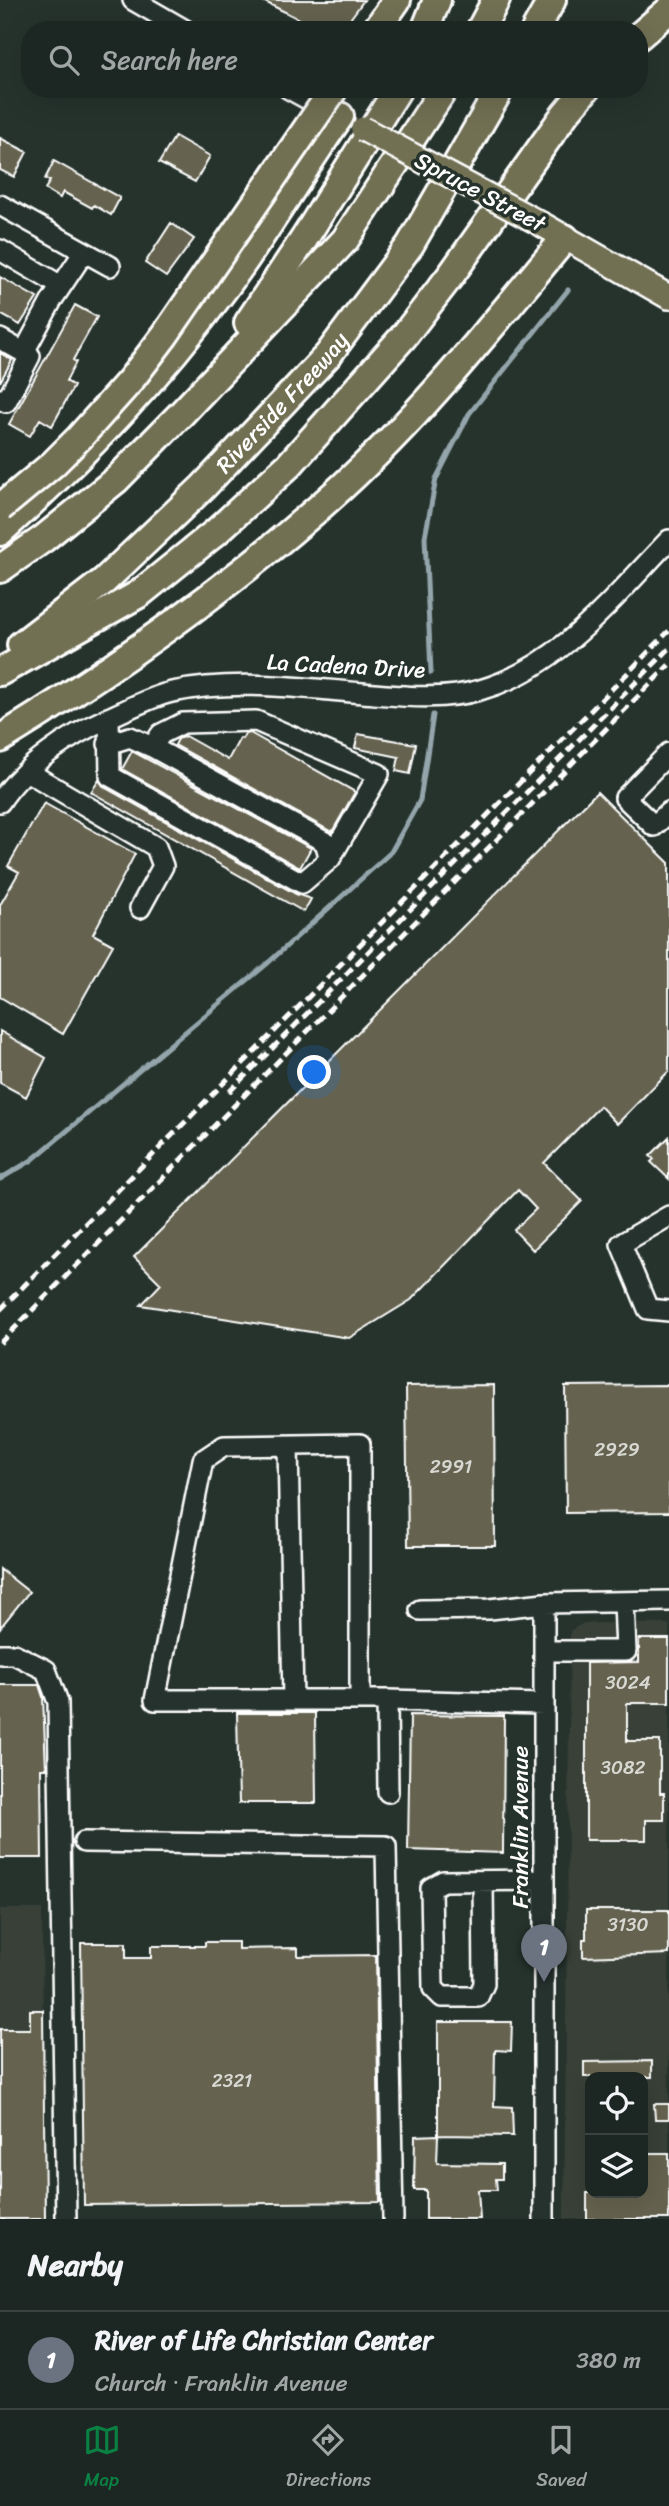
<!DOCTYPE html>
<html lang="en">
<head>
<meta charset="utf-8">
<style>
  :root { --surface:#1c2622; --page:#252e2a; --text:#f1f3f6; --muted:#a0a5a5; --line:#3a4340; --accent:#0b8043 }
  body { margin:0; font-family:Sriracha,sans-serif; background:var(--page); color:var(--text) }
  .controls { position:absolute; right:21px; bottom:21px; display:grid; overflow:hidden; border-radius:14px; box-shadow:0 7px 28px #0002 }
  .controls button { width:63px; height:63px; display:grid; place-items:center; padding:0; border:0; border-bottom:2px solid var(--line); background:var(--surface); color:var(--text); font:35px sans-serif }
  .you { position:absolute; left:315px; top:1073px; width:24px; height:24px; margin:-18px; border:5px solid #fff; border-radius:50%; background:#1a73e8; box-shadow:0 0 0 10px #1a73e833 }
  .badge { display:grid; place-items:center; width:46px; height:46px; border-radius:50%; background:var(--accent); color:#fff; font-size:23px; font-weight:700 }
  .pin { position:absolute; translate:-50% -58px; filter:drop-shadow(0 2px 4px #0008) }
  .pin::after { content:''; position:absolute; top:37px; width:24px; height:21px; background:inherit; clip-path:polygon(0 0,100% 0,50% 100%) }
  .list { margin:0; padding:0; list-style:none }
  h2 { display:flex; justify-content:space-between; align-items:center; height:91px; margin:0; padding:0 28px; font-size:30px }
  h2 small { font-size:23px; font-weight:400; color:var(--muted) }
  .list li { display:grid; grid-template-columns:46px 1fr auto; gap:21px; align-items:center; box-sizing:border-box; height:98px; padding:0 28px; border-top:2px solid var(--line) }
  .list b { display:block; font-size:26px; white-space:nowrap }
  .list p { margin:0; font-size:23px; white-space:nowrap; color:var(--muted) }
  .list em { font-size:23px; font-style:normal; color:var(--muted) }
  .icon { flex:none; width:38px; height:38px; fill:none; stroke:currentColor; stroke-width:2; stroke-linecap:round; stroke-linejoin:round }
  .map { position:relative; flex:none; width:669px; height:2219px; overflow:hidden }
  .search { position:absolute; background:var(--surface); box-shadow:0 7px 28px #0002; left:21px; right:21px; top:21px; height:77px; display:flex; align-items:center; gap:18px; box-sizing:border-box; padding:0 24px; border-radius:28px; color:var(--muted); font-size:26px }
  .sheet { height:189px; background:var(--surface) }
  nav { display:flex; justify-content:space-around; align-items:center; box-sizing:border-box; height:98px; border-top:2px solid var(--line); background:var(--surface); font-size:19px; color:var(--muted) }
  nav a { display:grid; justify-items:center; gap:4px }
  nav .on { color:var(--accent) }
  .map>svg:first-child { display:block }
  .built { fill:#394137; fill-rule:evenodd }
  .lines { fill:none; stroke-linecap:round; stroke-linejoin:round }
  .stream { stroke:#94a6ac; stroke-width:5 }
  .building { fill:#65634f; stroke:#fff; stroke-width:2 }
  .minor-casing { stroke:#fff; stroke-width:24 }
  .major-casing { stroke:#fff; stroke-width:28 }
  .highway-casing { stroke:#fff; stroke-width:32 }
  .minor { stroke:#26332d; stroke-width:19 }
  .major { stroke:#716f52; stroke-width:23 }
  .highway { stroke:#716f52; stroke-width:26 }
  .rail { stroke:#fff; stroke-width:5; stroke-dasharray:10 5; stroke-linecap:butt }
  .major-bridge-casing { stroke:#fff; stroke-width:28; stroke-linecap:butt }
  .highway-bridge-casing { stroke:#fff; stroke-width:32; stroke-linecap:butt }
  .major-bridge { stroke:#716f52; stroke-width:23 }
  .highway-bridge { stroke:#716f52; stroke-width:26 }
  .labels { text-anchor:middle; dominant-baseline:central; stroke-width:7; stroke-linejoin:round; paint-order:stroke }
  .number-label { font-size:19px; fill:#d8d8d3 }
  .street-label { font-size:23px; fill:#fff; stroke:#26332d }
</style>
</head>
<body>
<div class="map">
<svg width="669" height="2219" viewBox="0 0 669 2219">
  <rect width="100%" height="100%" fill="#26332d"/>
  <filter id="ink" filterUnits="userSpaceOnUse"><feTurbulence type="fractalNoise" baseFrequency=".0143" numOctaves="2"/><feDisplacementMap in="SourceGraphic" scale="14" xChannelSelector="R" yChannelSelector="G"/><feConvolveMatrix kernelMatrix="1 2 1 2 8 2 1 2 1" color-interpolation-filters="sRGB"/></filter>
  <g filter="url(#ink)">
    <path class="built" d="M584 1623 669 1624V2219H564L570 1631ZM590 2077H643V2193H590Z
      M0 1909H42L44 2219H0Z"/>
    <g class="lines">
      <path class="stream" d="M431 673 425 537 436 479 469 414 568 290
        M0 1179 32 1160 269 962 391 852 420 800 433 715"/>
    </g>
    <path class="building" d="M261 0H364L342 30H321Z
      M175 136 210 156 195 182 159 163Z
      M0 138 27 152 14 177 0 170Z
      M54 161 120 198 111 215 94 205 92 208 63 192 60 198 45 189 50 181 45 179Z
      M171 223 194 239 166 277 145 263Z
      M0 277 37 298 20 325 0 314Z
      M75 305 97 317 73 360 76 362 66 381 74 386 52 426 40 419 30 436 9 424Z
      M0 353 12 360 0 382Z
      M250 733 355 792 332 832 175 745 178 739 185 736 228 760 240 738 242 739 245 734Z
      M358 734 416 744 410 774 396 771 399 757 355 748Z
      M132 751 311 848 300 868 122 769Z
      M99 780 104 787 296 894 311 899 304 912 91 792Z
      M597 792 669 863V1071L617 1124 600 1106 544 1163 582 1201 533 1250 514 1230 536 1209 518 1190 411 1300 349 1338 141 1305 161 1284 134 1257Z
      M44 803 135 854 93 934 113 945 63 1034 0 997V905L19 872 8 866Z
      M0 1031 46 1058 26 1097 0 1083Z
      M669 1137V1179L651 1162 654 1159 650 1156Z
      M494 1385 495 1546H408L406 1386Z
      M669 1385V1512L566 1513 565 1386Z
      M0 1569 29 1592 0 1628Z
      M639 1639H669V1703H627V1741H660V1793H664V1820H646V1840H586V1663L639 1662Z
      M0 1685H39L43 1697 46 1769H41L42 1858H0Z
      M237 1713H315L316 1803H239Z
      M410 1715 504 1716 503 1853 408 1850Z
      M586 1910H669V1954L583 1957V1939H586Z
      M205 1942H238V1949L298 1948V1956L376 1955 380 2202 84 2205 81 1943H126V1958H151V1946H205Z
      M30 2010H43L45 2219H0V2029H30Z
      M438 2022H512L511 2051 495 2050 494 2106 512 2107 513 2136 438 2135Z
      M652 2061V2077H584V2062Z
      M654 2104H669V2119H655Z
      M438 2135 437 2163 502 2164V2179H496L497 2190H478L480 2219H426V2190H414L415 2136Z
      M643 2153H669V2219H587V2193H643Z"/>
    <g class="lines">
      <g class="minor-casing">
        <path id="minor" d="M133 0 185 30
          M289 89 333 113
          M0 205 110 266
          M0 250 61 286
          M0 339 30 356 6 402 0 399
          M24 352 52 300 84 252
          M108 744 130 737 152 747 325 842 330 859 302 883 110 776 109 718
          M152 747 161 734 183 723 256 721 379 774 330 859
          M669 753 625 798 654 826 669 812
          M28 772 156 847 163 866 140 908
          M0 802C23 766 70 735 108 718 129 709 150 697 172 692 235 679 300 688 363 693 401 696 443 701 480 690 559 668 614 597 669 540
          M669 1216 621 1244 648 1309 669 1311
          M288 1446 293 1700
          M544 1603V2219
          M420 1610 490 1609 544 1603 669 1601
          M544 1651H626L624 1602
          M0 1654H14L46 1670 58 1702 66 2219
          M360 1700V1444L224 1446 203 1460 155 1700H387
          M388 1792 387 1700 544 1704
          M84 1842 386 1846 393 2219
          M483 1881 484 1984 478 1997H442L433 1988 431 1888 443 1881 544 1880"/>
      </g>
      <g class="major-casing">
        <path id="major" d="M543 225 669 297"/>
      </g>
      <g class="highway-casing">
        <g id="highway">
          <path d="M376 30 397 0"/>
          <path d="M425 30 437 0"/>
          <path d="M480 30 496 0"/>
          <path d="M535 30 552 0"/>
          <path d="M639 36 669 10"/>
          <path d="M248 323 304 239 398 89"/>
          <path d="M0 532C83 456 157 380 224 289 265 235 300 173 340 116"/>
          <path d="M0 569 43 539 116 480 181 414 345 240 444 89"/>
          <path id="s1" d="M21 645 104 581 203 487 328 355 410 245 500 89"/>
          <path d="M0 672 139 594 216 532 289 465 404 336 451 275 565 114 586 89"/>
          <path d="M0 739C120 665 238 582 342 487 424 412 494 323 565 238"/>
        </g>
      </g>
      <use href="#minor" class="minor"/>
      <use href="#major" class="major"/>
      <use href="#highway" class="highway"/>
      <path class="rail" d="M229 1092 669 649
        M0 1310 669 631
        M0 1343 669 665"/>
      <g class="major-bridge-casing">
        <path id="major-bridge" d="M363 129 543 225"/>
      </g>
      <g class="highway-bridge-casing">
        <path id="highway-bridge" d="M0 508 53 464 79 438 130 381 165 335 334 89"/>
      </g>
      <use href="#major-bridge" class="major-bridge"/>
      <use href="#highway-bridge" class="highway-bridge"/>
    </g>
  </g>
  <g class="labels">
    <g class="number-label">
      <text x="617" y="1449">2929</text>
      <text x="451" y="1466">2991</text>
      <text x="628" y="1682">3024</text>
      <text x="623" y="1767">3082</text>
      <text x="628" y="1924">3130</text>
      <text x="232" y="2080">2321</text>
    </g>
    <g class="street-label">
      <text transform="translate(480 192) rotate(28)">Spruce Street</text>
      <text stroke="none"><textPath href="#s1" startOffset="357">Riverside Freeway</textPath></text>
      <text transform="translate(346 666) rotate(3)">La Cadena Drive</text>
      <text transform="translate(520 1827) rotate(-90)">Franklin Avenue</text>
    </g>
  </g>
</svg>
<div class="controls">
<button><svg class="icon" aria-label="locate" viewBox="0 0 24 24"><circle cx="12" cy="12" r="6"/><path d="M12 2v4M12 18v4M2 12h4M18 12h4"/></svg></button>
<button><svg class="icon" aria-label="layers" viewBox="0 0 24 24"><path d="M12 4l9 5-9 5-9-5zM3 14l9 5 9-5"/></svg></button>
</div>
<div class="you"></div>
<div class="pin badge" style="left:544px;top:1982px;background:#6b7280">1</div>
<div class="search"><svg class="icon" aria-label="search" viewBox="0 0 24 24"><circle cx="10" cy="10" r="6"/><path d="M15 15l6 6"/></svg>Search here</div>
</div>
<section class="sheet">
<h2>Nearby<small></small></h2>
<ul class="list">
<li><span class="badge" style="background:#6b7280">1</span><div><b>River of Life Christian Center</b><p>Church · Franklin Avenue</p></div><em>380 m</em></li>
</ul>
</section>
<nav>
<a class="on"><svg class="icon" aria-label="map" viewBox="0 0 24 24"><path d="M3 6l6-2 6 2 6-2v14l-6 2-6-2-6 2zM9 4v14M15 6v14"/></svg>Map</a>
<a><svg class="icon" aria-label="directions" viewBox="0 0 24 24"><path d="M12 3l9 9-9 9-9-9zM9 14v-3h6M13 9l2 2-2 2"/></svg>Directions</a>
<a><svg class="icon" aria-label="saved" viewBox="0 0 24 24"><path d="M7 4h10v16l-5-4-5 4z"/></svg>Saved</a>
</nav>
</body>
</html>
